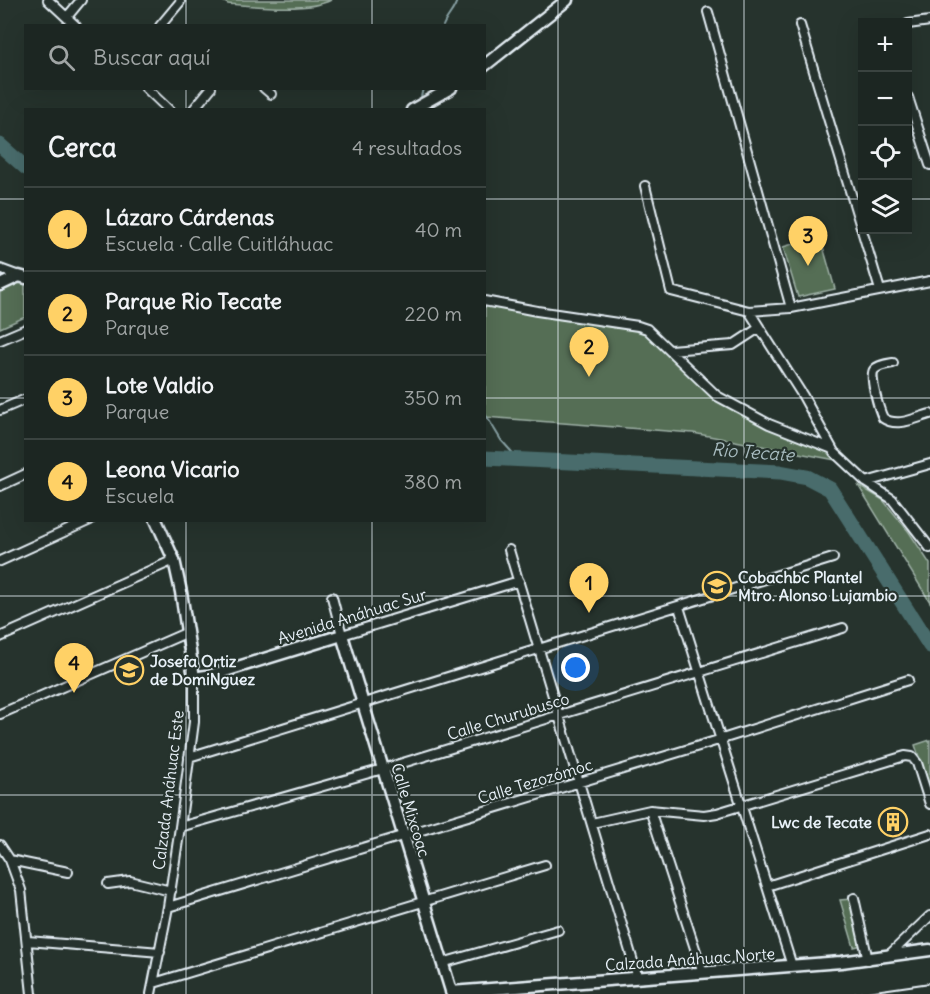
<!DOCTYPE html>
<html lang="es">
<head>
<meta charset="utf-8">
<style>
  :root { --surface:#1c2622; --page:#252e2a; --text:#f1f3f6; --muted:#a0a5a5; --line:#3a4340; --accent:#ffd166 }
  body { margin:0; font-family:Delius,sans-serif; background:var(--page); color:var(--text) }
  .controls { position:absolute; right:18px; top:18px; display:grid; overflow:hidden; border-radius:0px; box-shadow:0 6px 24px #0002 }
  .controls button { width:54px; height:54px; display:grid; place-items:center; padding:0; border:0; border-bottom:2px solid var(--line); background:var(--surface); color:var(--text); font:30px sans-serif }
  .you { position:absolute; left:576px; top:668px; width:21px; height:21px; margin:-15px; border:4px solid #fff; border-radius:50%; background:#1a73e8; box-shadow:0 0 0 9px #1a73e833 }
  .badge { display:grid; place-items:center; width:39px; height:39px; border-radius:50%; background:var(--accent); color:#111; font-size:20px; font-weight:700 }
  .pin { position:absolute; translate:-50% -50px; filter:drop-shadow(0 2px 3px #0008) }
  .pin::after { content:''; position:absolute; top:32px; width:21px; height:18px; background:inherit; clip-path:polygon(0 0,100% 0,50% 100%) }
  .list { margin:0; padding:0; list-style:none }
  h2 { display:flex; justify-content:space-between; align-items:center; height:78px; margin:0; padding:0 24px; font-size:26px }
  h2 small { font-size:20px; font-weight:400; color:var(--muted) }
  .list li { display:grid; grid-template-columns:39px 1fr auto; gap:18px; align-items:center; box-sizing:border-box; height:84px; padding:0 24px; border-top:2px solid var(--line) }
  .list b { display:block; font-size:22px; white-space:nowrap }
  .list p { margin:0; font-size:20px; white-space:nowrap; color:var(--muted) }
  .list em { font-size:20px; font-style:normal; color:var(--muted) }
  .icon { flex:none; width:33px; height:33px; fill:none; stroke:currentColor; stroke-width:2; stroke-linecap:round; stroke-linejoin:round }
  .map { position:relative; flex:none; width:930px; height:994px; overflow:hidden }
  .search { position:absolute; background:var(--surface); box-shadow:0 6px 24px #0002; left:24px; top:24px; width:462px; height:66px; display:flex; align-items:center; gap:15px; box-sizing:border-box; padding:0 21px; border-radius:0px; color:var(--muted); font-size:22px }
  .panel { position:absolute; background:var(--surface); box-shadow:0 6px 24px #0002; left:24px; top:108px; width:462px; height:414px; border-radius:0px }
  .map>svg:first-child { display:block }
  .green { fill:#546e54; stroke:#9eb0a6; stroke-width:1.5 }
  .lines { fill:none; stroke-linecap:round; stroke-linejoin:round }
  .stream { stroke:#88a1a4; stroke-width:2 }
  .river { stroke:#486c6c; stroke-width:15 }
  .street-casing { stroke:#e8f1f8; stroke-width:12 }
  .secondary-casing { stroke:#e8f1f8; stroke-width:15 }
  .street { stroke:#26332d; stroke-width:8 }
  .secondary { stroke:#26332d; stroke-width:10 }
  .rail { stroke:#e8f1f8; stroke-width:2 }
  .grid { fill:none; stroke:#e8f1f8; stroke-width:1.5; stroke-opacity:0.55 }
  .labels { text-anchor:middle; dominant-baseline:central; stroke-width:4.5; stroke-linejoin:round; paint-order:stroke }
  .poi-label { font-size:16px; font-weight:bold; fill:#e8f1f8; stroke:#26332d; text-anchor:start }
  .street-label { font-size:16px; fill:#e8f1f8; stroke:#26332d }
  .water-label { font-size:18px; font-style:italic; fill:#a8bcc0; stroke:#26332d }
</style>
</head>
<body>
<div class="map">
<svg width="930" height="994" viewBox="0 0 930 994">
  <rect width="100%" height="100%" fill="#26332d"/>
  <filter id="ink" filterUnits="userSpaceOnUse"><feTurbulence type="fractalNoise" baseFrequency=".0167" numOctaves="2"/><feDisplacementMap in="SourceGraphic" scale="12" xChannelSelector="R" yChannelSelector="G"/><feConvolveMatrix kernelMatrix="1 2 1 2 8 2 1 2 1" color-interpolation-filters="sRGB"/></filter>
  <g filter="url(#ink)">
    <path class="green" d="M221 0H331C308 12 255 6 228 4Z
      M820 236 835 289 798 297 783 247Z
      M21 280 25 285V317L0 328V290Z
      M485 300 608 322 650 332 735 407 814 442 841 461 693 433 485 417Z
      M858 485 883 500 909 532 930 564V602Z
      M930 740V789L915 745Z
      M851 899 862 945 854 947 840 900Z"/>
    <g class="lines">
      <path class="stream" d="M443 26C447 16 455 10 457 0
        M421 97 423 88
        M484 412 501 440 519 460"/>
      <path class="river" d="M0 145 26 168
        M484 458 780 472 807 477 830 489 930 646"/>
      <g class="street-casing">
        <path id="street" d="M48 0 76 26
          M708 12 791 308
          M67 17 81 0
          M908 24 930 21
          M800 25 880 290
          M160 26 180 2
          M146 88 169 110
          M264 88 271 94
          M908 97 930 165
          M193 110 211 88
          M645 186 671 291 749 311 791 308 930 281
          M0 269 19 276
          M484 301 537 311 638 326 647 329 717 396 769 424 830 448
          M749 311 803 396 834 452 866 482 892 499 930 548
          M0 340 26 329
          M670 350 733 345 759 328
          M893 363C887 364 878 365 874 370 869 376 879 410 883 418 897 428 915 418 930 414
          M0 410 26 399
          M866 482 930 464
          M0 486 26 474
          M509 550 638 978
          M0 561 90 520
          M332 597 342 635 519 581
          M679 607 792 966
          M0 637 174 560
          M0 714 188 632
          M189 757 833 558
          M650 810 703 973
          M592 823 650 810 704 815 717 813 905 756 912 757 917 763 930 804
          M180 827 383 769 843 628
          M0 845 10 860 21 890 32 994
          M10 860 68 872
          M108 884 130 881 171 891
          M767 886 930 834
          M854 898 868 960
          M168 907 722 739 908 680
          M28 941 160 952
          M888 956 930 916
          M442 963 558 930
          M154 983 545 865
          M151 994 168 907 180 827 194 722V678"/>
      </g>
      <g class="secondary-casing">
        <path id="secondary" d="M484 66 567 0
          M412 110 451 88
          M0 285 19 276 26 278
          M156 520 174 560 181 592 194 678 212 675 342 635 452 994
          M451 992 841 962 930 950"/>
      </g>
      <use href="#street" class="street"/>
      <use href="#secondary" class="secondary"/>
      <path class="rail" d="M854 994 930 983"/>
    </g>
  </g>
  <path class="grid" d="M186 0V26M372 0V26M558 0V994M744 0V994M186 88V110M372 88V110M0 199H26M484 199H862M908 199H930M0 398H26M484 398H930M186 520V994M372 520V994M0 596H930M0 795H930"/>
  <defs>
    <g id="university-ring" transform="scale(1.5)"><circle r="9.5" fill="#26332d" stroke="#ffd166" stroke-width="1.5"/><path d="M0-5L7-2L0 1L-7-2ZM-4 1L0 2.5L4 1V4Q0 6-4 4Z" fill="#ffd166"/></g>
    <g id="school-ring" transform="scale(1.5)"><circle r="9.5" fill="#26332d" stroke="#ffd166" stroke-width="1.5"/><path d="M0-5L7-2L0 1L-7-2ZM-4 1L0 2.5L4 1V4Q0 6-4 4Z" fill="#ffd166"/></g>
    <g id="building-ring" transform="scale(1.5)"><circle r="9.5" fill="#26332d" stroke="#ffd166" stroke-width="1.5"/><path d="M-4-6H4V6H1V3H-1V6H-4ZM-2.5-4.3h1.7v1.8h-1.7ZM.8-4.3h1.7v1.8H.8ZM-2.5-1h1.7V.8h-1.7ZM.8-1h1.7V.8H.8Z" fill="#ffd166"/></g>
  </defs>
  <g fill-rule="evenodd">
    <use href="#university-ring" x="717" y="586"/>
    <use href="#school-ring" x="129" y="670"/>
    <use href="#building-ring" x="893" y="822"/>
  </g>
  <g class="labels">
    <g class="poi-label">
      <text x="738" y="577">Cobachbc Plantel<tspan x="738" dy="18">Mtro. Alonso Lujambio</tspan></text>
      <text x="150" y="661">Josefa Ortiz<tspan x="150" dy="18">de DomiNguez</tspan></text>
      <text x="872" y="822" text-anchor="end">Lwc de Tecate</text>
    </g>
    <g class="street-label">
      <text transform="translate(352 616) rotate(-17)">Avenida Anáhuac Sur</text>
      <text transform="translate(508 716) rotate(-17)">Calle Churubusco</text>
      <text transform="translate(535 781) rotate(-17)">Calle Tezozómoc</text>
      <text transform="translate(168 790) rotate(-83)">Calzada Anáhuac Este</text>
      <text transform="translate(411 810) rotate(73)">Calle Mixcoac</text>
      <text transform="translate(690 959) rotate(-4)">Calzada Anáhuac Norte</text>
    </g>
    <g class="water-label">
      <text transform="translate(753 452) rotate(4)">Río Tecate</text>
    </g>
  </g>
</svg>
<div class="controls">
<button>+</button>
<button>−</button>
<button><svg class="icon" aria-label="locate" viewBox="0 0 24 24"><circle cx="12" cy="12" r="6"/><path d="M12 2v4M12 18v4M2 12h4M18 12h4"/></svg></button>
<button><svg class="icon" aria-label="layers" viewBox="0 0 24 24"><path d="M12 4l9 5-9 5-9-5zM3 14l9 5 9-5"/></svg></button>
</div>
<div class="you"></div>
<div class="pin badge" style="left:589px;top:613px">1</div>
<div class="pin badge" style="left:589px;top:377px">2</div>
<div class="pin badge" style="left:808px;top:266px">3</div>
<div class="pin badge" style="left:74px;top:693px">4</div>
<div class="search"><svg class="icon" aria-label="search" viewBox="0 0 24 24"><circle cx="10" cy="10" r="6"/><path d="M15 15l6 6"/></svg>Buscar aquí</div>
<section class="panel">
<h2>Cerca<small>4 resultados</small></h2>
<ul class="list">
<li><span class="badge">1</span><div><b>Lázaro Cárdenas</b><p>Escuela · Calle Cuitláhuac</p></div><em>40 m</em></li>
<li><span class="badge">2</span><div><b>Parque Rio Tecate</b><p>Parque</p></div><em>220 m</em></li>
<li><span class="badge">3</span><div><b>Lote Valdio</b><p>Parque</p></div><em>350 m</em></li>
<li><span class="badge">4</span><div><b>Leona Vicario</b><p>Escuela</p></div><em>380 m</em></li>
</ul>
</section>
</div>
</body>
</html>
